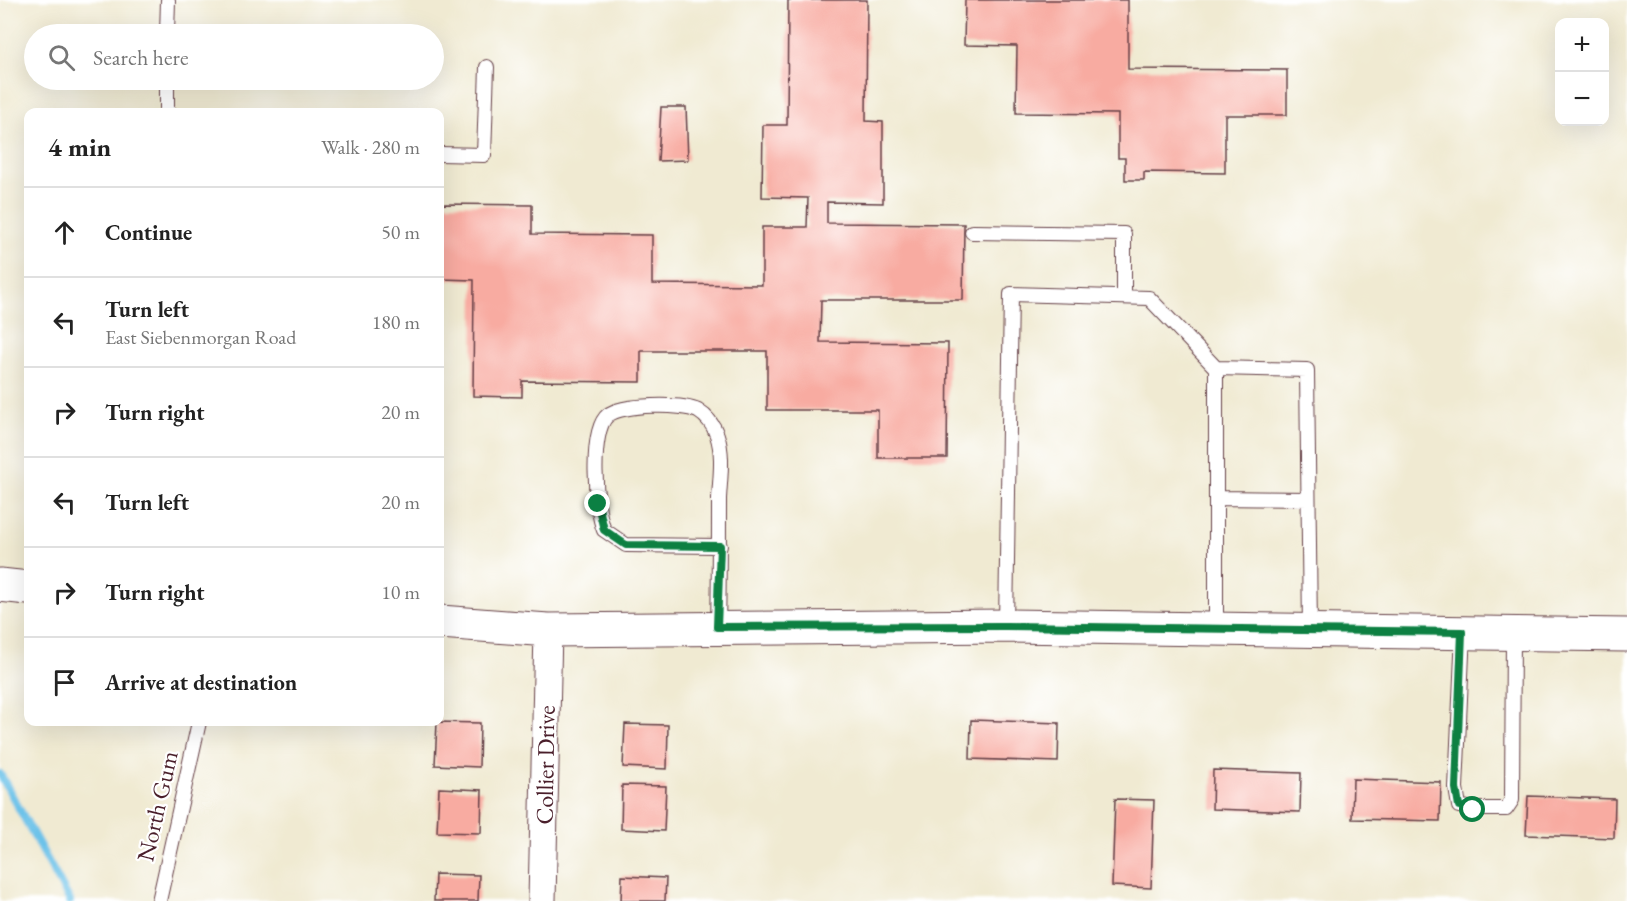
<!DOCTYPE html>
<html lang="en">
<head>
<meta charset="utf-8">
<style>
  :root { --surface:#fff; --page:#f6f6f6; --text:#222; --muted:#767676; --line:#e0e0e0 }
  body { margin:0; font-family:"EB Garamond",serif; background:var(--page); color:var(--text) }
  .controls { position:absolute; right:18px; top:18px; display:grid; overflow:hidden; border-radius:12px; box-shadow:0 6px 24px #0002 }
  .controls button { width:54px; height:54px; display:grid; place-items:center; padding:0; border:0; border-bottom:2px solid var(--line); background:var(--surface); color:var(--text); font:30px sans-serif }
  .stop { position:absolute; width:18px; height:18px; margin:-14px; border:4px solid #0b8043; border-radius:50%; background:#fff }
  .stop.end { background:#0b8043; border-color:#fff; box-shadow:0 2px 6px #0008 }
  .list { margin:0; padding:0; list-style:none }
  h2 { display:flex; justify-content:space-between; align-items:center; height:78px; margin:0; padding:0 24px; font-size:26px }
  h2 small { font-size:20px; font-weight:400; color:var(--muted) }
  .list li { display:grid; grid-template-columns:39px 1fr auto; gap:18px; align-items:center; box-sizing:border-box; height:90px; padding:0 24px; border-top:2px solid var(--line) }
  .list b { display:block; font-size:22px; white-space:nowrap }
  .list p { margin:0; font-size:20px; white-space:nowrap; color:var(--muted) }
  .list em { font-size:20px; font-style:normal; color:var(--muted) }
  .icon { flex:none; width:33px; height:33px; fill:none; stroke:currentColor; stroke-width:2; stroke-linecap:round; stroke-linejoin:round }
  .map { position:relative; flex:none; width:1627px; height:901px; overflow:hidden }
  .search { position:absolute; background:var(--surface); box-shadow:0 6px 24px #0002; left:24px; top:24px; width:420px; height:66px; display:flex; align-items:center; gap:15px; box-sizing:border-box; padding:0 21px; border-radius:33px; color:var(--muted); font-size:22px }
  .panel { position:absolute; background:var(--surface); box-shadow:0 6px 24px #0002; left:24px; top:108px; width:420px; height:618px; border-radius:12px }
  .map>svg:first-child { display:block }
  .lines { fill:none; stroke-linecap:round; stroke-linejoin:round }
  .stream { stroke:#6cc2e9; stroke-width:8 }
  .building { fill:#f8aba1 }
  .lane-casing { stroke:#633d44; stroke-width:16 }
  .street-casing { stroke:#633d44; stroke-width:29 }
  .secondary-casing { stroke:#633d44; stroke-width:35 }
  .lane { stroke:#fff; stroke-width:14 }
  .street { stroke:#fff; stroke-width:27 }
  .secondary { stroke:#fff; stroke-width:33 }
  .route { stroke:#0b8043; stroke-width:8 }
  .labels { text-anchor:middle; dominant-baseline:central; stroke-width:4.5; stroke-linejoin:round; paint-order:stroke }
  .street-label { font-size:24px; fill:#4a1f2b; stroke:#fff }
</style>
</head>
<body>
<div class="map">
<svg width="1627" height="901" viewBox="0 0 1627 901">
  <rect width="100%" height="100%" fill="#fff"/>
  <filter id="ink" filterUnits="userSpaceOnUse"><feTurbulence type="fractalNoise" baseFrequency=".0167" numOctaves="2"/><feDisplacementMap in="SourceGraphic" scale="12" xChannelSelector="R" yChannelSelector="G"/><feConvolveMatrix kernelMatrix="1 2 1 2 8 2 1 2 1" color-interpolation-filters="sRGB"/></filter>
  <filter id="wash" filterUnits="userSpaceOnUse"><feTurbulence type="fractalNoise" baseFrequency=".008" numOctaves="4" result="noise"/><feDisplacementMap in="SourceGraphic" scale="24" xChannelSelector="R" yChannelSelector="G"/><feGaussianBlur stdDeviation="1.35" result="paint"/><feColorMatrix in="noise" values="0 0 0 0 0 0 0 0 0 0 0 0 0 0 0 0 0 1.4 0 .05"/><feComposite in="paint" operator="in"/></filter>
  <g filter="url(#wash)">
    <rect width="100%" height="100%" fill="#f0ead2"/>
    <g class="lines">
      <path class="stream" d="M0 774 70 901"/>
    </g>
    <g id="blocks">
      <path class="building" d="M788 0H867L866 121 883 122V203L827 202V223L964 224 963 300H821L820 342 948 343 947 458H878V410H767V351H641V382L522 381V397L473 396 474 280 440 279V204L532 205V234L652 235V284L762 285V227H807L808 198 762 197 763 125H787Z
        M965 0H1128V69L1287 70V115H1225V173L1144 172V180H1125V158H1118V114L1016 113 1017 46 964 45Z
        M661 107H686L688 160 658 161Z
        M971 720 1059 723 1058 762 970 759Z
        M437 722 480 723 479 767 435 765Z
        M625 724 668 725 667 769 623 767Z
        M1213 770 1301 773 1300 812 1212 809Z
        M1353 779 1441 782 1440 821 1352 819Z
        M622 785 666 786 664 831 621 829Z
        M439 788 482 790 481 833 437 832Z
        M1528 796 1615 799 1614 838 1526 835Z
        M1115 799 1154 800 1151 888 1112 886Z
        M435 874 479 875 478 901H434Z
        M622 876 666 878 665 901H621Z"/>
    </g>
  </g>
  <g filter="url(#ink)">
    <use href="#blocks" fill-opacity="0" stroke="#633d44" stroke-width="1.5"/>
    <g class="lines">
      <g class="lane-casing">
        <path id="lane" d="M167 34 168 0
          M167 112V80
          M440 154 484 155 487 67
          M972 232 1124 234V297
          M1216 368 1307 370 1310 631
          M1216 498 1308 499
          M1006 626 1011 294 1149 298 1216 368V629
          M718 627C719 584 719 541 719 499 720 477 724 456 717 435 713 424 708 417 698 411 682 403 622 404 608 415 589 430 595 509 604 530L626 545 720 546
          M1463 632 1456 788 1459 806 1473 809H1506L1512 800 1513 633
          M159 901 199 722"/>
      </g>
      <g class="street-casing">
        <path id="street" d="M542 901 548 630"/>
      </g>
      <g class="secondary-casing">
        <path id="secondary" d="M0 585 28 588
          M440 622 548 630 1006 626 1627 635"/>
      </g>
      <use href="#lane" class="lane"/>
      <use href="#street" class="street"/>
      <use href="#secondary" class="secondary"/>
    </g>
  </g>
  <g class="lines" filter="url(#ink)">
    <path class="route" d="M598 504 604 530 626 545 720 546 717 627 1006 626 1462 632 1456 788 1459 806 1473 810"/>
  </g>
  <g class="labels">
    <g class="street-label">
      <text transform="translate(545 765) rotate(-89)">Collier Drive</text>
      <text transform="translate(157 806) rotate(-77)">North Gum</text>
    </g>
  </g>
</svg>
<div class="controls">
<button>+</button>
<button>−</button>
</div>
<div class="stop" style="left:1473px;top:810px"></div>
<div class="stop end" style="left:598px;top:504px"></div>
<div class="search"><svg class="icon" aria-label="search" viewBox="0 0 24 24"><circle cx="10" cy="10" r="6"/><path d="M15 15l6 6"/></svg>Search here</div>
<section class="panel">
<h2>4 min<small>Walk · 280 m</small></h2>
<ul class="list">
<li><svg class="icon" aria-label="ahead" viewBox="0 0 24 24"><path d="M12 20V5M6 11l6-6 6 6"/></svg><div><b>Continue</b></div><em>50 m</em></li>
<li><svg class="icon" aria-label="left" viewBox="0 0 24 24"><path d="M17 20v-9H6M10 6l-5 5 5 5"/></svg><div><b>Turn left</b><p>East Siebenmorgan Road</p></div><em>180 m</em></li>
<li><svg class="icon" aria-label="right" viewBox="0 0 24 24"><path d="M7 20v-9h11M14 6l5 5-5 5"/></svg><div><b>Turn right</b></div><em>20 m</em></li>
<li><svg class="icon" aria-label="left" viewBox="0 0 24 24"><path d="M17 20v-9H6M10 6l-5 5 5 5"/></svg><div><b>Turn left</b></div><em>20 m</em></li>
<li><svg class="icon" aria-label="right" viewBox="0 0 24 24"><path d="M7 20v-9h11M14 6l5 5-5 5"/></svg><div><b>Turn right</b></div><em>10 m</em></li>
<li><svg class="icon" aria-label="arrive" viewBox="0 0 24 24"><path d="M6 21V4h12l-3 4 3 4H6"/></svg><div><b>Arrive at destination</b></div></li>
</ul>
</section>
</div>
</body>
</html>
